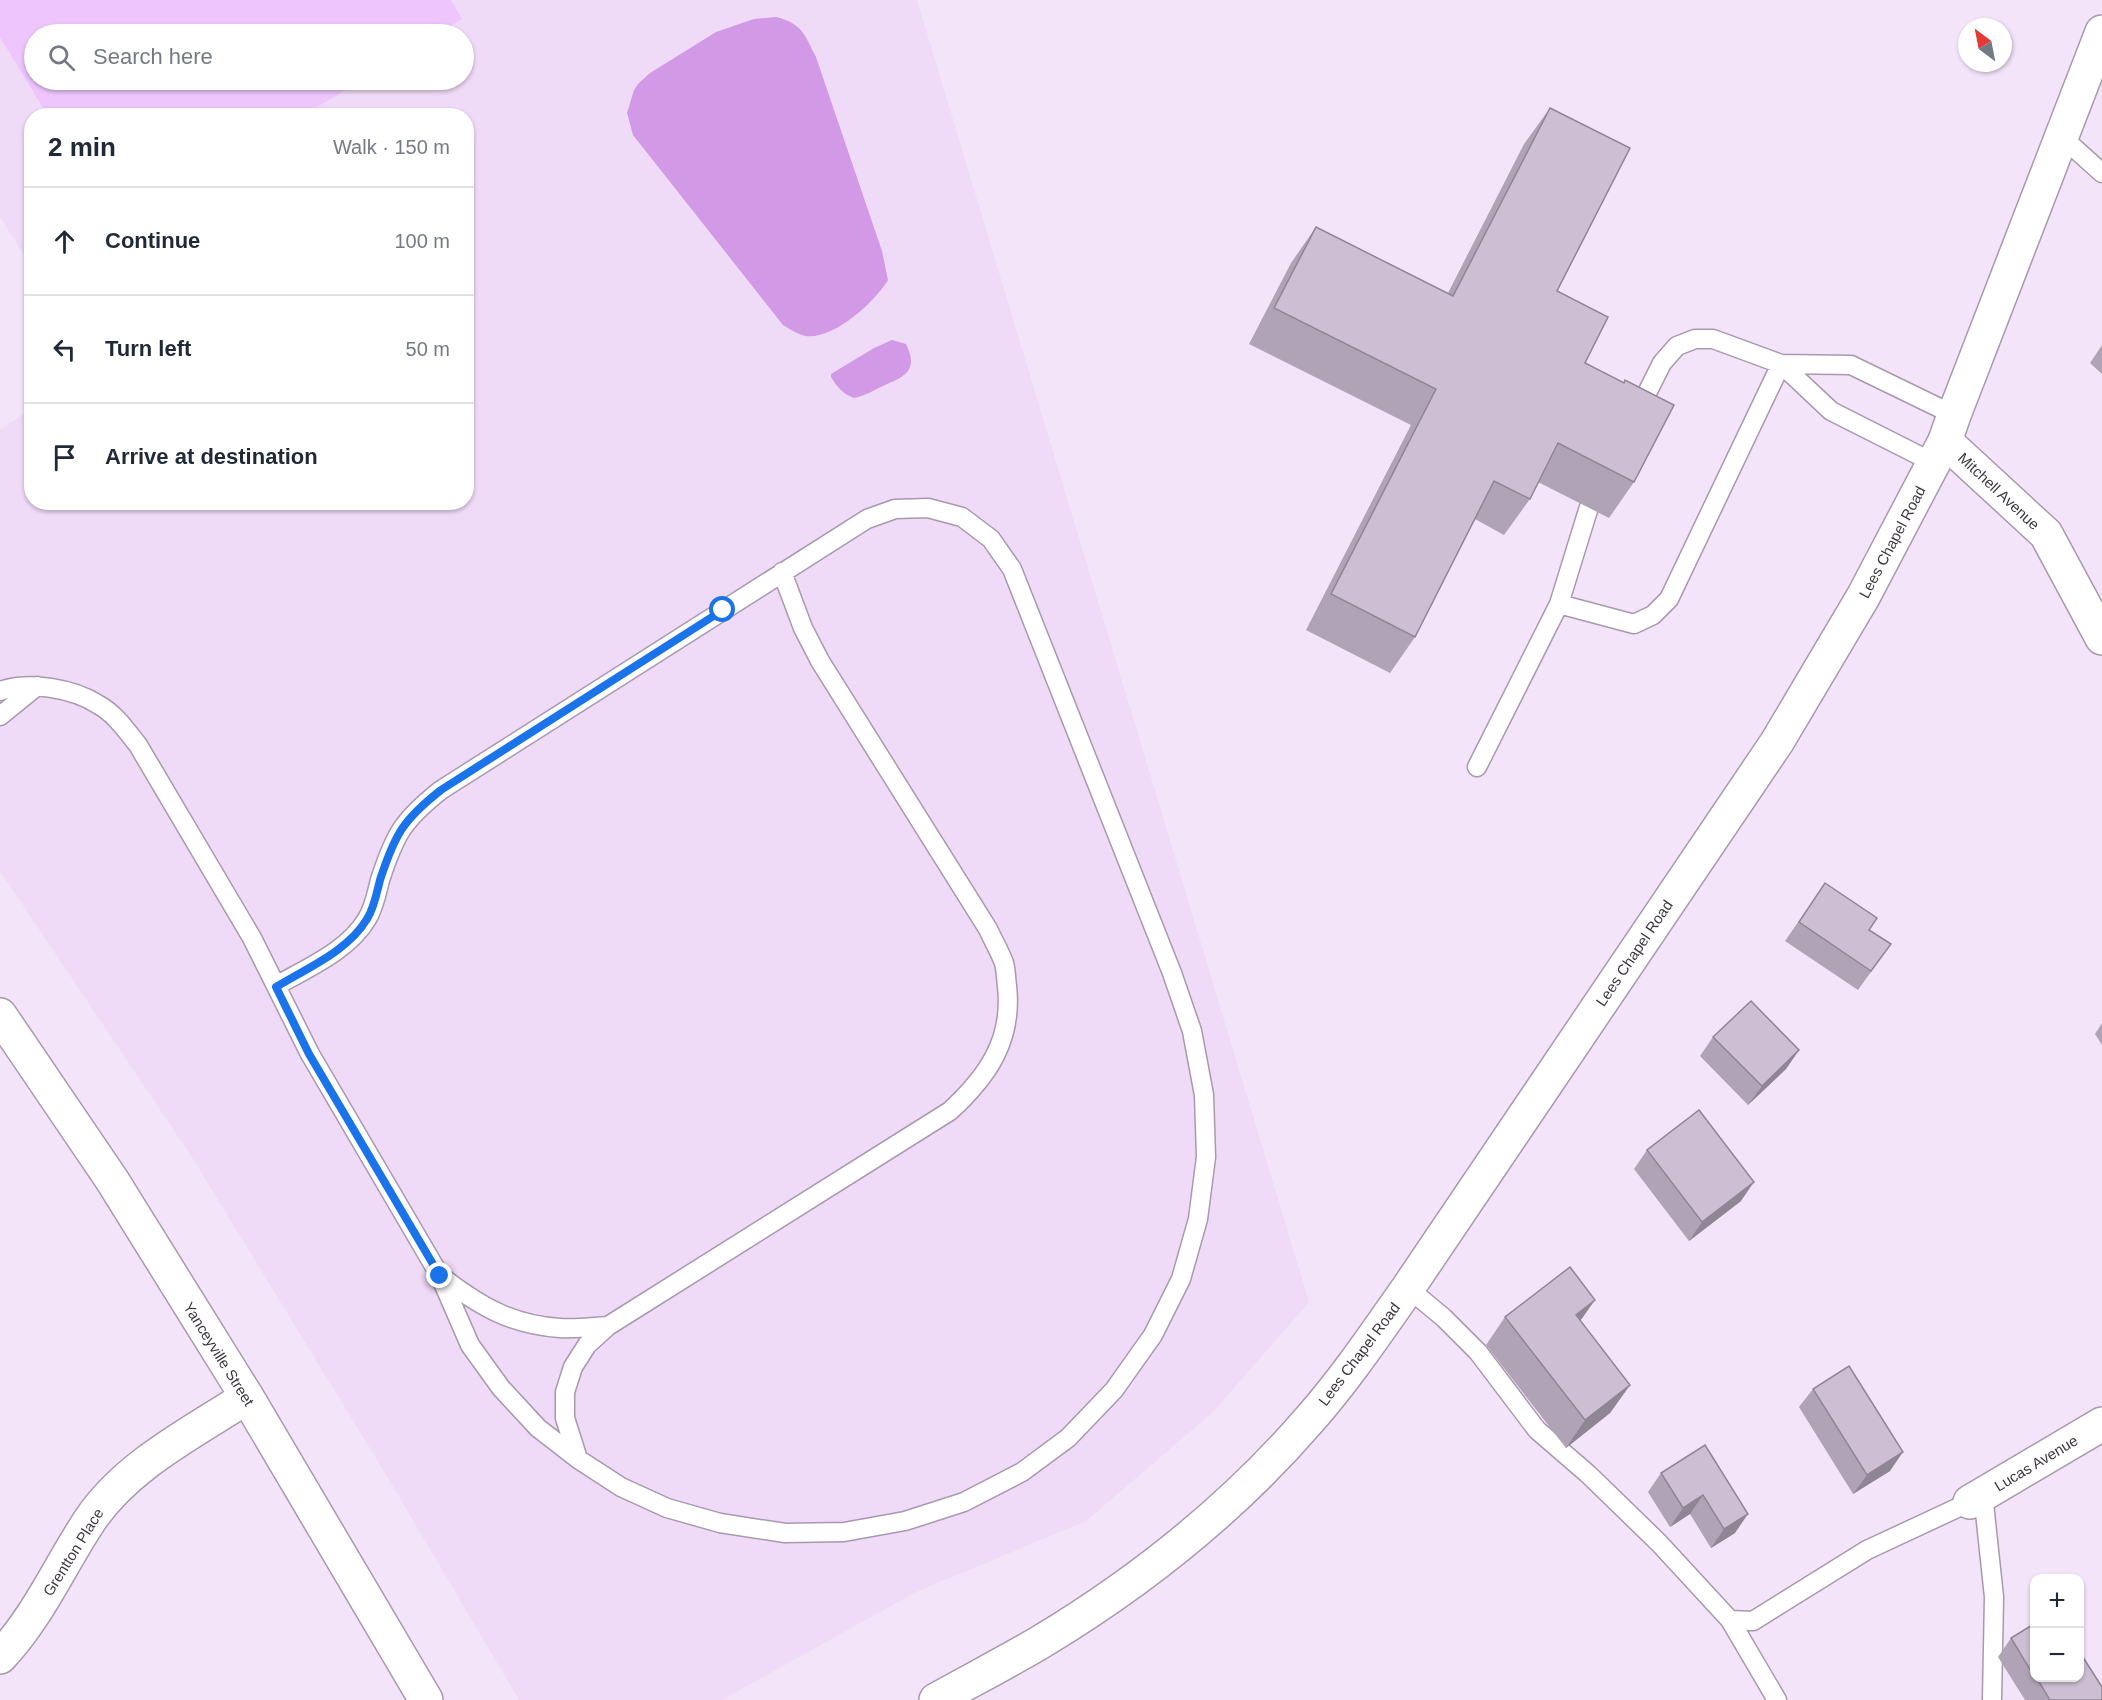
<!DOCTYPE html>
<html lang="en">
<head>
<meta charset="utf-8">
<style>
  :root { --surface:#fff; --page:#f6f6f7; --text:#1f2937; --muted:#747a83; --line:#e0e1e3 }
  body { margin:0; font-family:Helvetica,sans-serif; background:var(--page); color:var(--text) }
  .controls { position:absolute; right:18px; bottom:18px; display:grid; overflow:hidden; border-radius:12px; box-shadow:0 2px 4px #0004 }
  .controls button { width:54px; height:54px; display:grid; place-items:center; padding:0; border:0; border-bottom:2px solid var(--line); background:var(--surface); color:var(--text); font:30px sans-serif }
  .compass { position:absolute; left:1958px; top:18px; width:54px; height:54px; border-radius:50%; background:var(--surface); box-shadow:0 2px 4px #0004; rotate:328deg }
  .stop { position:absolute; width:18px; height:18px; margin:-14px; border:4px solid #1a73e8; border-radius:50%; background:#fff }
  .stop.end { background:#1a73e8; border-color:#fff; box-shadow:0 2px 6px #0008 }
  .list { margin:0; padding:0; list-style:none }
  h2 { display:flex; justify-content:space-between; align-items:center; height:78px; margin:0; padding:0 24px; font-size:26px }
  h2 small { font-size:20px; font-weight:400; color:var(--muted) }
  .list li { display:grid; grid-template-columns:39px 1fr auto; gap:18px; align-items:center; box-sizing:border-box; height:108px; padding:0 24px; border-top:2px solid var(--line) }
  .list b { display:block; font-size:22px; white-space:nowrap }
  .list em { font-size:20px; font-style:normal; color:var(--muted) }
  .icon { flex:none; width:33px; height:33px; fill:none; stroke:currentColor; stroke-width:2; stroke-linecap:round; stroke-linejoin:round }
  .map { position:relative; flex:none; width:2102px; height:1700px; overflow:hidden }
  .search { position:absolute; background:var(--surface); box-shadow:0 2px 4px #0004; left:24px; top:24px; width:450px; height:66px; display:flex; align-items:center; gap:15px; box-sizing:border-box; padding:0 21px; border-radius:33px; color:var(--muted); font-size:22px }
  .panel { position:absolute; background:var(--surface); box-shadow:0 2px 4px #0004; left:24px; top:108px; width:450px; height:402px; border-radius:24px }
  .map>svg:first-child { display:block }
  .built { fill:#efdaf7; fill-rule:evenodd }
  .green { fill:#eec5fd }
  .water { fill:#d299e7 }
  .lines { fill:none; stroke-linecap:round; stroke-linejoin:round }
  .lane-casing { stroke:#a899ae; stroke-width:21 }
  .street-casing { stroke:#a899ae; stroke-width:36 }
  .secondary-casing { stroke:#a899ae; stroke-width:36 }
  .lane { stroke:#fff; stroke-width:18 }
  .street { stroke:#fff; stroke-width:33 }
  .secondary { stroke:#fff; stroke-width:33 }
  .wall { fill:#b1a3b6 }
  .shaded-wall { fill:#908594 }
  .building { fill:#cebed4; stroke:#908594; stroke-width:1.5 }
  .route { stroke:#1a73e8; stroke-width:8 }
  .labels { text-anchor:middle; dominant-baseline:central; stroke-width:5; stroke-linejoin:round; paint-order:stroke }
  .street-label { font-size:15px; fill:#3e3740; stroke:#fff }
</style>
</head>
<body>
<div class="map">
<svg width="2102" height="1700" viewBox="0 0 2102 1700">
  <rect width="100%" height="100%" fill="#f4e4fa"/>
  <path class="built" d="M0 0H917L1309 1302 1214 1411 1086 1521 916 1592 722 1700H519L388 1478 193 1159 0 871V430L31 409 32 502H466V116H32L31 266 0 217ZM34 34H464V80H34Z"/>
  <path class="green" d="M0 0H451L462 19 437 34H34V80H363L303 115 48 116 0 37Z"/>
  <path class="water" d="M776 17C803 24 804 34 816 57L882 251 888 280C874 303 833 340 805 336 797 334 790 329 783 325L633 135 627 113 634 90 638 84 650 73 716 32 754 19Z
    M892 340 906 344C918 369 907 376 885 385 874 390 865 396 854 398 843 394 837 387 831 377V374L874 348Z"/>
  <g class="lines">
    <g class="lane-casing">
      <path id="lane" d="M2062 137 2102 173
        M1781 364 1831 411 1934 463
        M1637 413 1662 363 1677 346 1695 339H1713L1781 364 1851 365 1954 415
        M1559 604 1634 624 1653 615 1669 599 1781 364
        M0 691C29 681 73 688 99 705 115 714 126 730 138 745L252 938 310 1054 440 1276 470 1345 501 1388 538 1428 578 1459 621 1487 667 1508 720 1523 785 1533 844 1532 905 1521 964 1502 1022 1472 1068 1438 1114 1390 1153 1335 1181 1279 1198 1219 1206 1157 1204 1095 1192 1031 1172 973 1012 569 991 539 962 517 928 508 895 509 867 519 441 790C403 820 395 834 380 880 377 892 374 908 367 919 348 951 307 968 276 986
        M0 716 37 686
        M1477 767 1559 604 1589 507
        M442 1277C479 1306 512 1325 560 1328 576 1329 592 1327 608 1326
        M1408 1288 1444 1318 1478 1352 1537 1430 1588 1474 1659 1543 1730 1620 1753 1621 1867 1550 1970 1502
        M578 1459 565 1418V1392L573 1367 587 1345 608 1326 950 1111C988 1076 1013 1040 1007 986 1006 979 1006 970 1004 963 1000 952 993 940 988 929L820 661 803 628 782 572
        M1983 1494 1994 1597 1992 1700
        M1730 1620 1777 1700"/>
    </g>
    <g class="street-casing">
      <path id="street" d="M1945 441 2046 534 2102 638
        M1970 1502 2102 1424
        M0 1657C38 1617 60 1565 90 1520 127 1465 192 1433 247 1397"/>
    </g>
    <g class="secondary-casing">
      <path id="secondary" d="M0 1015 112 1180 247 1397 426 1700
        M936 1700C970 1681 1005 1663 1039 1643 1139 1583 1234 1507 1310 1419 1346 1378 1377 1332 1408 1288L1777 742 1863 597 1945 441 1954 415 2102 32"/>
    </g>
    <use href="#lane" class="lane"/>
    <use href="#street" class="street"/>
    <use href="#secondary" class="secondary"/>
  </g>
  <path class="wall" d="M1550 108 1557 291 1634 482 1609 518 1538 482 1530 499 1504 535 1475 519 1415 637 1390 673 1306 630 1411 425 1249 344 1291 263 1316 227 1448 293 1524 144Z
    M2102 345V374L2090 363Z
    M1825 883 1869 930 1891 944 1858 990 1785 941Z
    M2102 1023V1045L2095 1034Z
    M1713 1037 1799 1050 1786 1069 1748 1105 1700 1056Z
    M1647 1150 1741 1201 1689 1241 1634 1169Z
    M1505 1317 1580 1321 1630 1385 1610 1413 1566 1448 1486 1345Z
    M1813 1389 1890 1471 1853 1494 1799 1407Z
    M1705 1445 1735 1533 1711 1548 1690 1514 1670 1527 1648 1492 1661 1473Z
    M2034 1624V1677H2079L2102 1700H2025L1998 1657 2011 1638Z"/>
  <path class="shaded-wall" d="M1799 1050 1786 1069 1748 1105 1762 1086Z
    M1754 1182 1741 1201 1689 1241 1702 1222Z
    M1595 1300 1576 1327V1315Z
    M1630 1385 1610 1413 1566 1448 1585 1420Z
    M1903 1452 1890 1471 1853 1494 1867 1475Z
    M1703 1495 1690 1514 1670 1527 1683 1508Z
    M1748 1514 1735 1533 1711 1548 1724 1529Z"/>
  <path class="building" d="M1550 108 1630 148 1557 291 1608 317 1585 363 1624 383 1625 380 1674 405 1634 482 1558 443 1530 499 1494 481 1415 637 1331 594 1436 389 1274 308 1316 227 1453 296Z
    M1825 883 1877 918 1869 930 1891 944 1871 971 1799 922Z
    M1751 1001 1799 1050 1762 1086 1713 1037Z
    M1699 1110 1754 1182 1702 1222 1647 1150Z
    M1570 1267 1595 1300 1576 1315 1630 1385 1585 1420 1505 1317Z
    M1849 1366 1903 1452 1867 1475 1813 1389Z
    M1705 1445 1748 1514 1724 1529 1703 1495 1683 1508 1661 1473Z
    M2034 1624V1676L2011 1638Z
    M2079 1651 2102 1687V1700H2050L2036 1677H2079Z"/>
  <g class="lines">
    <path class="route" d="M440 1276 309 1054 276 987C307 968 348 951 367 919 374 908 377 892 380 880 395 834 403 820 441 790L723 610"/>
  </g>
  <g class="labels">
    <g class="street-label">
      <text transform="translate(1999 491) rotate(43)">Mitchell Avenue</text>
      <text transform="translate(1892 542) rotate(-62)">Lees Chapel Road</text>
      <text transform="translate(1634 953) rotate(-56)">Lees Chapel Road</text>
      <text transform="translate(219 1354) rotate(58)">Yanceyville Street</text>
      <text transform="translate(1359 1354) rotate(-53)">Lees Chapel Road</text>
      <text transform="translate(2036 1463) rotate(-31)">Lucas Avenue</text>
      <text transform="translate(73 1552) rotate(-58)">Grentton Place</text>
    </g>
  </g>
</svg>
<div class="controls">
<button>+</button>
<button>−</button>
</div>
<svg class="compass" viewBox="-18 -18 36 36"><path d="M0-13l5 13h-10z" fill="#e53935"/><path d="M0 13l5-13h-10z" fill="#747a83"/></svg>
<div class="stop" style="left:723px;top:610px"></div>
<div class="stop end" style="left:440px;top:1276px"></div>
<div class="search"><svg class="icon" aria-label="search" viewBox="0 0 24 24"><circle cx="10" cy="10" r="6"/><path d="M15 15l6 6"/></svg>Search here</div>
<section class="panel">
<h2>2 min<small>Walk · 150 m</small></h2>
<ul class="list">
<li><svg class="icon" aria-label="ahead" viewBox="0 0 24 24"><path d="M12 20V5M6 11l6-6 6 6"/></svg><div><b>Continue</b></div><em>100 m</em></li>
<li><svg class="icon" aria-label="left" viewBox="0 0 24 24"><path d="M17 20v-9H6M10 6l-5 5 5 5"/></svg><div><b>Turn left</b></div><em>50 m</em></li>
<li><svg class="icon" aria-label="arrive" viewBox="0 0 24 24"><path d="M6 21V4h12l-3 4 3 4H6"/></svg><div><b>Arrive at destination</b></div></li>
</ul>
</section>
</div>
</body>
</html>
